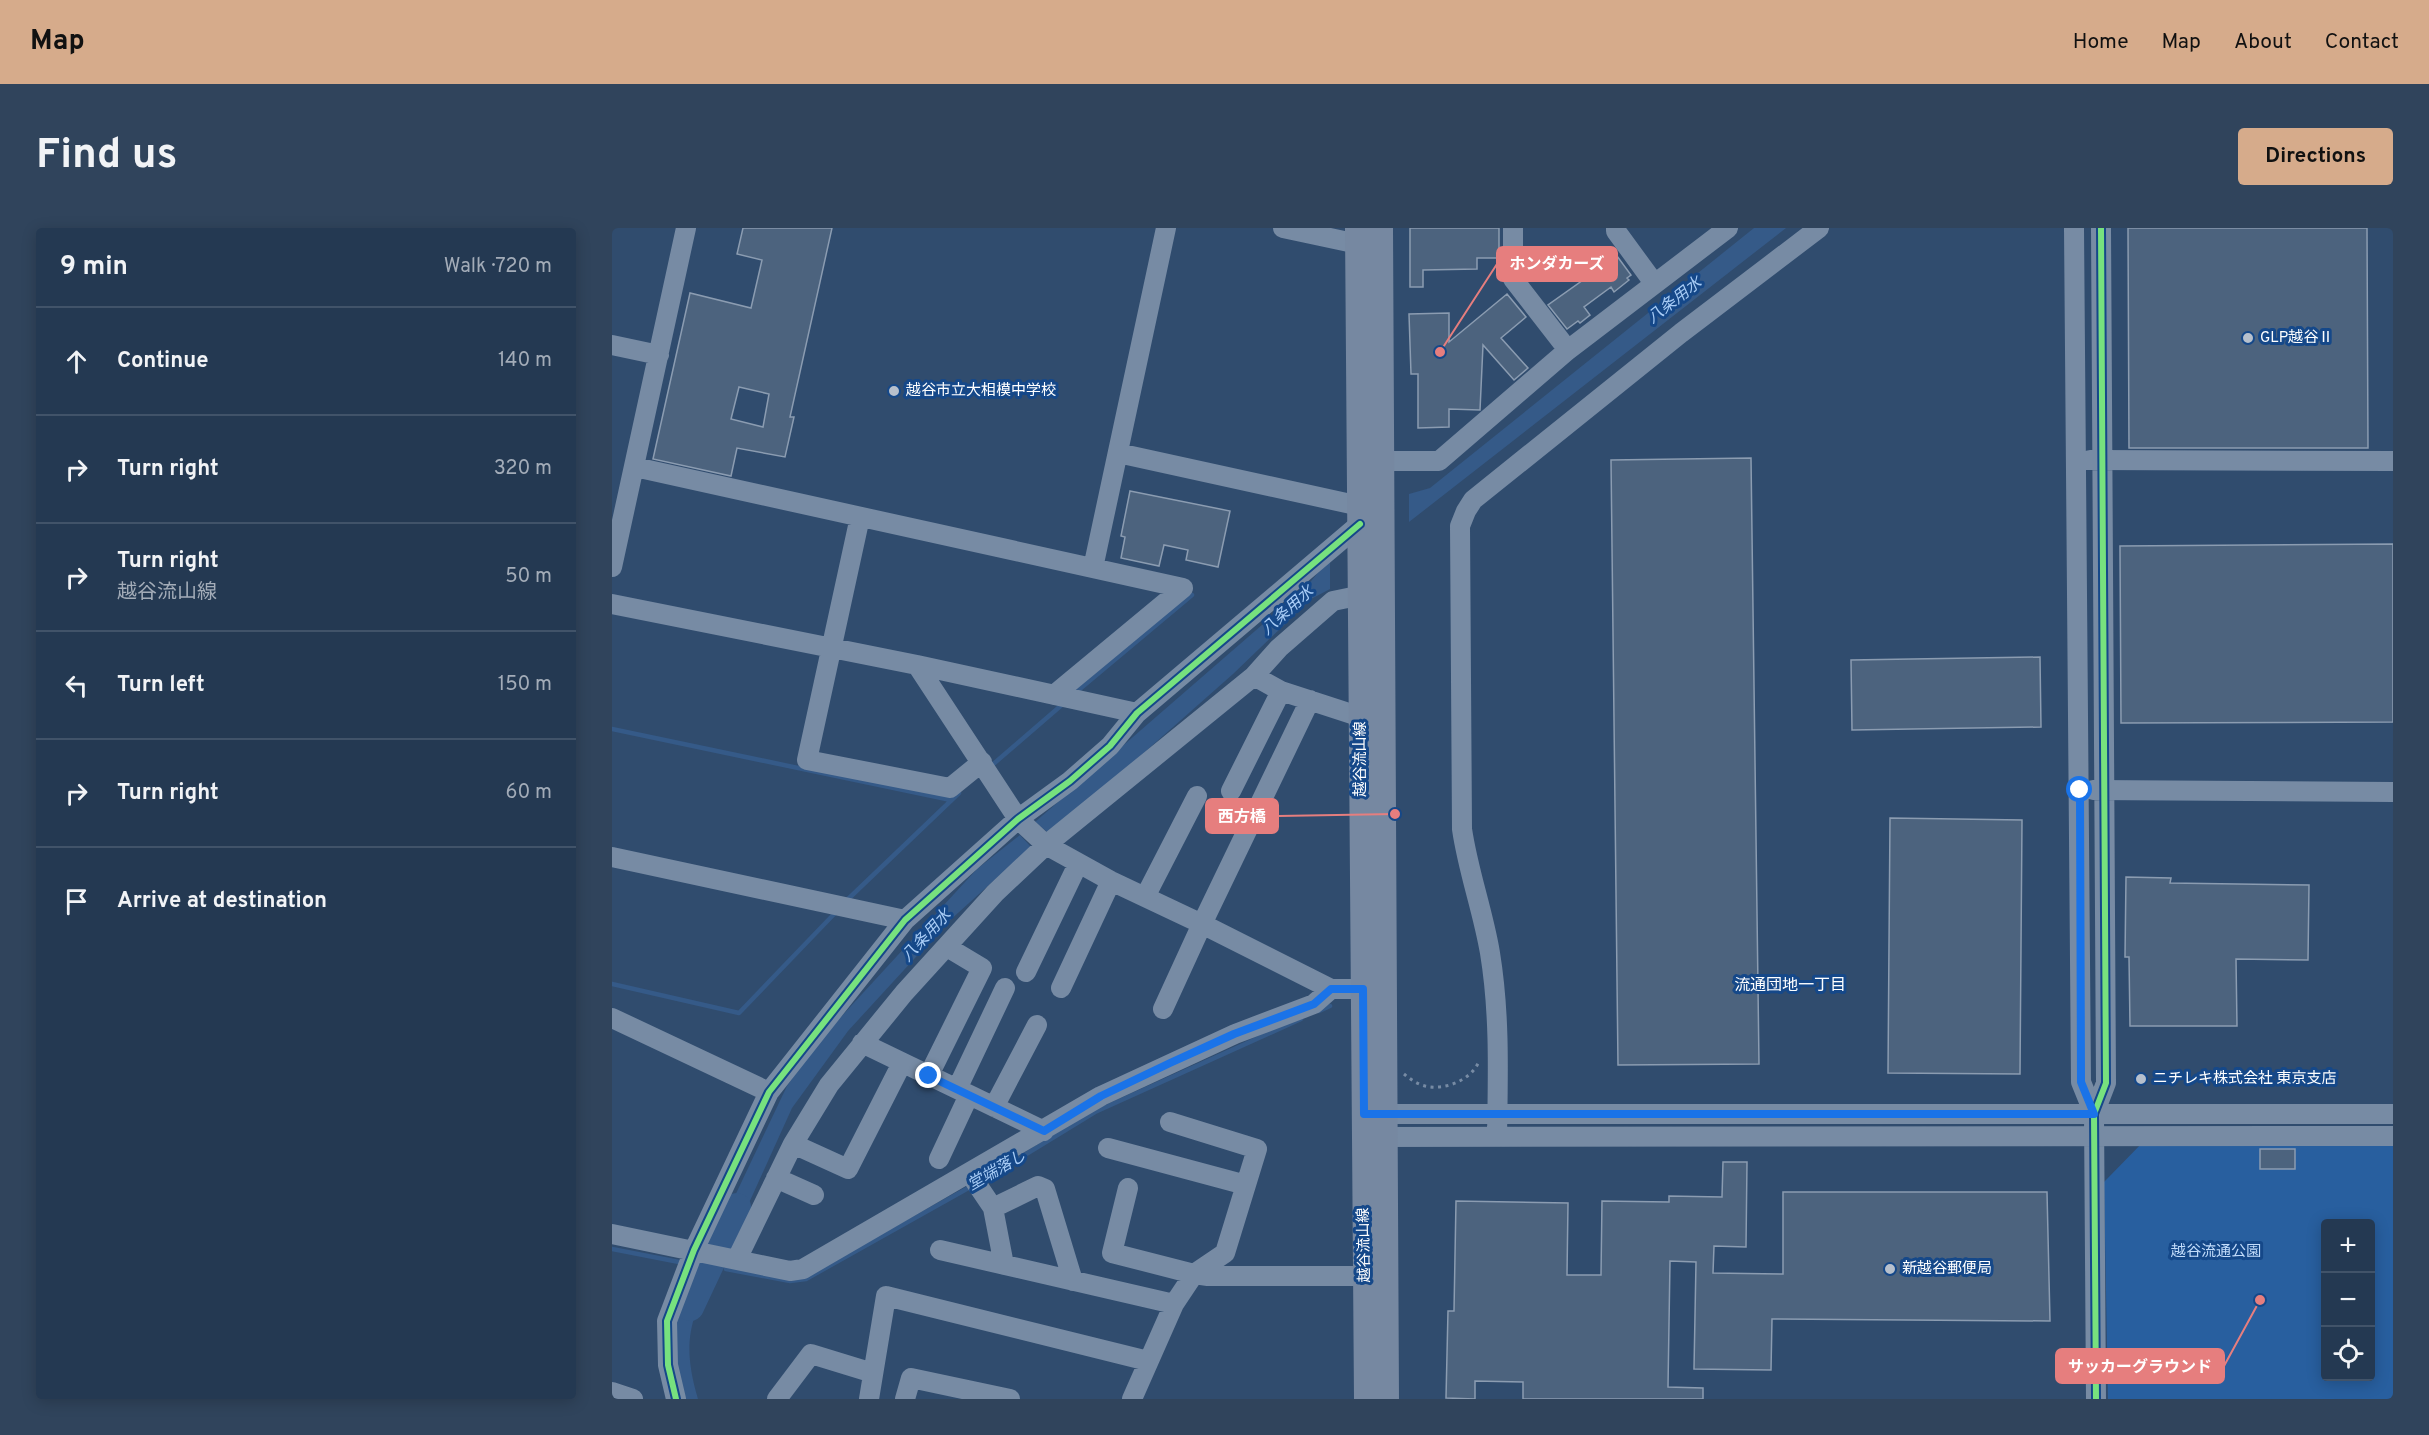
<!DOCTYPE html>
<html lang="en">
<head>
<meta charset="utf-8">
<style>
  :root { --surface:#243952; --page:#30445c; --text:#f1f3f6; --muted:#a3acb8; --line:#415369; --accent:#d6ab8b }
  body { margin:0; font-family:Overpass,"Noto Sans JP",sans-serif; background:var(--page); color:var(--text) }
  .controls { position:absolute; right:18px; bottom:18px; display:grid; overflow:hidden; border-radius:6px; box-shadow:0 3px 15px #0003 }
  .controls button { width:54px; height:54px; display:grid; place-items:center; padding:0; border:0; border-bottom:2px solid var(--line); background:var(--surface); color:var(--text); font:30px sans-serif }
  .stop { position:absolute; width:18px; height:18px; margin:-14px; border:4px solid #1a73e8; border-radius:50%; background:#fff }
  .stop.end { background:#1a73e8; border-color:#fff; box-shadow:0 2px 6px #0008 }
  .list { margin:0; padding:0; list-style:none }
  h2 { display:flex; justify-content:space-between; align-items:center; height:78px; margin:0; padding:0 24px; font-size:26px }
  h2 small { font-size:20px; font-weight:400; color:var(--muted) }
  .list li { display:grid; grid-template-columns:39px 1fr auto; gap:18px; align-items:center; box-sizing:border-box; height:108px; padding:0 24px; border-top:2px solid var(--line) }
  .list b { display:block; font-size:22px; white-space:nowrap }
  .list p { margin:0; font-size:20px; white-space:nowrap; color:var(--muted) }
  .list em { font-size:20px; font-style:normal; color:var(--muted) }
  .icon { flex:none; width:33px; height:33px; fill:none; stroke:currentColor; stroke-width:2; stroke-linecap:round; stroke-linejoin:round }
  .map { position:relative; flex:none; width:1781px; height:1171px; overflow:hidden; border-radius:6px }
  header { display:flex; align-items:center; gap:36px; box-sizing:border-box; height:84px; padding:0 30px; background:var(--accent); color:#111 }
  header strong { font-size:28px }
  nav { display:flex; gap:33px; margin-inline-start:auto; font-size:21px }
  .intro { display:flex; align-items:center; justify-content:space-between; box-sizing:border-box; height:144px; padding:0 36px }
  h1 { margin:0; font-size:42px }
  .button { padding:15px 27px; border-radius:6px; background:var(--accent); color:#111; font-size:21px; font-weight:700 }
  main { display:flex; gap:36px; padding:0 36px }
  aside { flex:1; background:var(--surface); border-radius:6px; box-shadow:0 3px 15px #0003 }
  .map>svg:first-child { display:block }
  .green { fill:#285f9f; fill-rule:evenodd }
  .water { fill:#355a88 }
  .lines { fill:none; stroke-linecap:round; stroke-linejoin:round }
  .stream { stroke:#355a88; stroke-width:4.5 }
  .river { stroke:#355a88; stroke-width:28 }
  .building { fill:#4c637e; stroke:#8b9cb1; stroke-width:1.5; fill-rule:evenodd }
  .path { stroke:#778ba4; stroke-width:3; stroke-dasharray:3 4.5; stroke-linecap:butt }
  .minor { stroke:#778ba4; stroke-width:20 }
  .major { stroke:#7688a1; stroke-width:26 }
  .cycleway-casing { stroke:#154889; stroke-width:10 }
  .cycleway { stroke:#77e17e; stroke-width:6 }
  .route { stroke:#1a73e8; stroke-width:8 }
  .poi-dot { fill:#b7c0cc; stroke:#154889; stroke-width:2 }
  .labels { text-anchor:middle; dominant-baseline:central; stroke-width:6; stroke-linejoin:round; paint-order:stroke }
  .poi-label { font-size:15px; fill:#fff; stroke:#154889; text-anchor:start }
  .street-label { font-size:15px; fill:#fff; stroke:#154889 }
  .park-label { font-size:15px; fill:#c2dcfb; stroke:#154889 }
  .water-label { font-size:16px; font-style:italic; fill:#a8ccf6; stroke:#154889 }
  .neighbourhood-label { font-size:16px; fill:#fff; stroke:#154889 }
  .leader { fill:none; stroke:#e67e7e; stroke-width:2 }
  .callout-dot { fill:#e67e7e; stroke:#154889; stroke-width:2 }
  .callout { fill:#e67e7e; stroke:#e67e7e; stroke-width:2 }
  .callout-label { font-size:16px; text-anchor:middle; font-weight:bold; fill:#fff }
</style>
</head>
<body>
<header>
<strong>Map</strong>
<nav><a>Home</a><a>Map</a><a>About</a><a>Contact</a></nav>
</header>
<div class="intro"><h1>Find us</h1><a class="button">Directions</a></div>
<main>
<aside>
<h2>9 min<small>Walk · 720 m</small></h2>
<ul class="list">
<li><svg class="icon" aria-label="ahead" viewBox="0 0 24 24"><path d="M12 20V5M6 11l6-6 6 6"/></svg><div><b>Continue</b></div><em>140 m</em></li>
<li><svg class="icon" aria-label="right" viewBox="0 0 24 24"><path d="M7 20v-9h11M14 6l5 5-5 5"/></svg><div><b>Turn right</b></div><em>320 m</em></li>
<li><svg class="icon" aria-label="right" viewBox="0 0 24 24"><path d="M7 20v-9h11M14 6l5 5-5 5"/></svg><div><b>Turn right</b><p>越谷流山線</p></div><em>50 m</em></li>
<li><svg class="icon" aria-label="left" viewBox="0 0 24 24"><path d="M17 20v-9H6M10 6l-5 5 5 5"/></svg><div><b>Turn left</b></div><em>150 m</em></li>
<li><svg class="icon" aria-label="right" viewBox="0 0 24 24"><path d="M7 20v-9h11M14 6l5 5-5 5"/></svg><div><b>Turn right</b></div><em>60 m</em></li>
<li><svg class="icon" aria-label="arrive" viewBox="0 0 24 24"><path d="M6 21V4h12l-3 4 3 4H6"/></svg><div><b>Arrive at destination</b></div></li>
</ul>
</aside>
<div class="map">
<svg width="1781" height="1171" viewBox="0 0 1781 1171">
  <rect width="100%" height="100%" fill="#304c6e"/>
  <path class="green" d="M1534 911 1781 915V1171H1496L1492 954ZM1714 996H1758V1148H1714Z"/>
  <path class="water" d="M1142 0H1174L797 294V266L818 260Z
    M718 330V361L699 371 621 446 439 607 423 594 695 358Z
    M408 607 419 619 336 694 236 803 180 880 118 1017 102 1012 175 858 205 815 365 641Z
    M83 1042 102 1045C77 1092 70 1117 86 1171H69L60 1131 66 1086Z"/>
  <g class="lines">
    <path class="stream" d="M463 465 580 367
      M0 501 339 572
      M379 538 452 475
      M234 673 347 565
      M0 756 127 785 224 684
      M707 783 718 778
      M370 953 483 884 689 791
      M0 1021 67 1034
      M114 1041 178 1053 194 1051 360 958"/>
    <path class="river" d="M78 1079 125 979"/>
  </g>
  <path class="building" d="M131 0H220L178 189H182L173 229 125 220 119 248 41 231 78 65 139 80 150 32 125 26ZM127 159 157 166 151 199 119 191Z
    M798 0H887V30H865V41L811 42V59H798Z
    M1516 0H1755L1756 220H1517Z
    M1005 28 1019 47 1015 50 1017 52 1002 64 999 59 972 79 978 87 968 95 966 93 955 101 936 77Z
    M895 66 914 89 889 110 916 140 902 152 871 117 868 182 837 181V199L806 200V146H799L797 86 837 85V114Z
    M1139 230 1147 836 1006 837 999 232Z
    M518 263 618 283 606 339 574 332 576 322 552 317 547 338 509 330 513 309 509 308Z
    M1781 316V494L1509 495 1508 318Z
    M1428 429 1429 499 1240 502 1239 432Z
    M1278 590 1410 592 1408 846 1276 845Z
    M1514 649 1559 650 1558 655 1697 657 1696 732 1624 731 1625 798H1518L1517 729H1513Z
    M1648 921H1683V941H1648Z
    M1111 934H1135L1134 1019 1102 1018 1101 1045 1171 1046V964H1435L1438 1093 1160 1091 1159 1142 1082 1141 1084 1034 1058 1033 1056 1159 1091 1160V1171H911V1154L863 1153V1171L834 1170 836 1083H842L844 973 956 975 955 1047H989L990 973 1057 974V968L1110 969Z"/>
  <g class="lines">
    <path class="path" d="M792 846C798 851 805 856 813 858 832 863 860 852 867 833"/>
    <path class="minor" d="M671 0 746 16 759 17
      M901 0V51L956 122
      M1004 0V3L1042 55
      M1462 0 1469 854 1482 886
      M0 117 47 127
      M506 225 748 278
      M1478 232 1781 233
      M770 233H827L956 122 1116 0
      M23 239 571 360 442 467
      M248 289 195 532 338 560 370 534
      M0 339 74 0
      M481 340 554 0
      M0 376 305 437 406 591 434 617 499 653 590 696 719 761H751
      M305 437 525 485
      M642 448 669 463 749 489
      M1481 562 1781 564
      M619 563 669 463
      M0 629 293 692
      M533 669 585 568
      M414 744 466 636
      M449 760 499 653
      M551 781 590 696 698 472
      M0 790 157 864
      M250 815 432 903
      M317 847 370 740 335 719
      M345 861 393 760
      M382 879 425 797
      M760 886H1781
      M885 908C886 847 888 786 878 725 871 683 856 643 850 601L848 298 854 283 861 272 1069 105 1207 0
      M761 909 1781 908
      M181 916 236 941 290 835
      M496 920 634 957
      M327 931 357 867
      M358 946 381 980 392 1037
      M164 950 202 967
      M516 960 500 1025 582 1046 613 1025 645 921 558 894
      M381 980 426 958 433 961 461 1053
      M0 1006 178 1043 191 1041 489 868 623 806 702 776 719 761
      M328 1022 562 1076
      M125 1031 181 916 217 857 292 765 383 665 434 617 642 448 667 420 721 373 750 367
      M0 1164 21 1171
      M64 1171 56 1137 55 1093 82 1022 157 864 293 692 406 591 458 553 498 518 525 485 748 296
      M165 1171 199 1126 261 1145
      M257 1171 274 1068 536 1133
      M293 1171 299 1150 398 1171
      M520 1171 562 1076 582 1046 596 1048H754
      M1484 1171 1482 886 1494 855 1489 0"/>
    <path class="major" d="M746 0 755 1171
      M768 0 774 1171"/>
    <g class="cycleway-casing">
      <path id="cycleway" d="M64 1171 56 1137 55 1093 82 1022 157 864 293 692 406 591 458 553 498 518 525 485 748 296
        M1484 1171 1482 886 1494 855 1489 0"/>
    </g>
    <use href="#cycleway" class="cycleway"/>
  </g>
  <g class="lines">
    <path class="route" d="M317 848 432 903 489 868 558 835 622 806 702 776 719 761H751L752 886H1482L1469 854 1468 562"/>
  </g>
  <g class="poi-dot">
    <circle cx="1636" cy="110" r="6"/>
    <circle cx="282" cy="163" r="6"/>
    <circle cx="1529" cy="851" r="6"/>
    <circle cx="1278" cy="1041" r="6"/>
  </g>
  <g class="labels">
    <g class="poi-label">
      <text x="1648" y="110">GLP越谷Ⅱ</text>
      <text x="294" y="163">越谷市立大相模中学校</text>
      <text x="1541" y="851">ニチレキ株式会社 東京支店</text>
      <text x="1290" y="1041">新越谷郵便局</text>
    </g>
    <g class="street-label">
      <text transform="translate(749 531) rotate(-90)">越谷流山線</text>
      <text transform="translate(753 1017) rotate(-91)">越谷流山線</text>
    </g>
    <g class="park-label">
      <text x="1604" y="1024">越谷流通公園</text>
    </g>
    <g class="water-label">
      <text transform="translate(1063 73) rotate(-38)">八条用水</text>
      <text transform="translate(676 383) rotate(-42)">八条用水</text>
      <text transform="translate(315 708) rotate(-47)">八条用水</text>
      <text transform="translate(385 943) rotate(-30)">堂端落し</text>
    </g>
    <g class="neighbourhood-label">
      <text x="1178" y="758">流通団地一丁目</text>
    </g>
  </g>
  <path class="leader" d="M828 124L885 36M783 586L666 588M1648 1072L1612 1138"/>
  <g class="callout-dot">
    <circle cx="828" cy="124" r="6"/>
    <circle cx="783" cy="586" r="6"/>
    <circle cx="1648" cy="1072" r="6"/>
  </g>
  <g class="callout">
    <rect x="885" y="19" width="120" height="34" rx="6"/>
    <rect x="594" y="571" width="72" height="34" rx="6"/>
    <rect x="1444" y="1121" width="168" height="34" rx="6"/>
  </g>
  <g class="callout-label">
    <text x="945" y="41">ホンダカーズ</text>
    <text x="630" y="594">西方橋</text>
    <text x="1528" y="1144">サッカーグラウンド</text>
  </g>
</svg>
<div class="controls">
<button>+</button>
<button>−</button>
<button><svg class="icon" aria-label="locate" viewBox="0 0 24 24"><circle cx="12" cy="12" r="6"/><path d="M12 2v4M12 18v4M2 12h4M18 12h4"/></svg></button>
</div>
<div class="stop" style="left:1468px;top:562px"></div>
<div class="stop end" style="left:317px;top:848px"></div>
</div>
</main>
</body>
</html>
